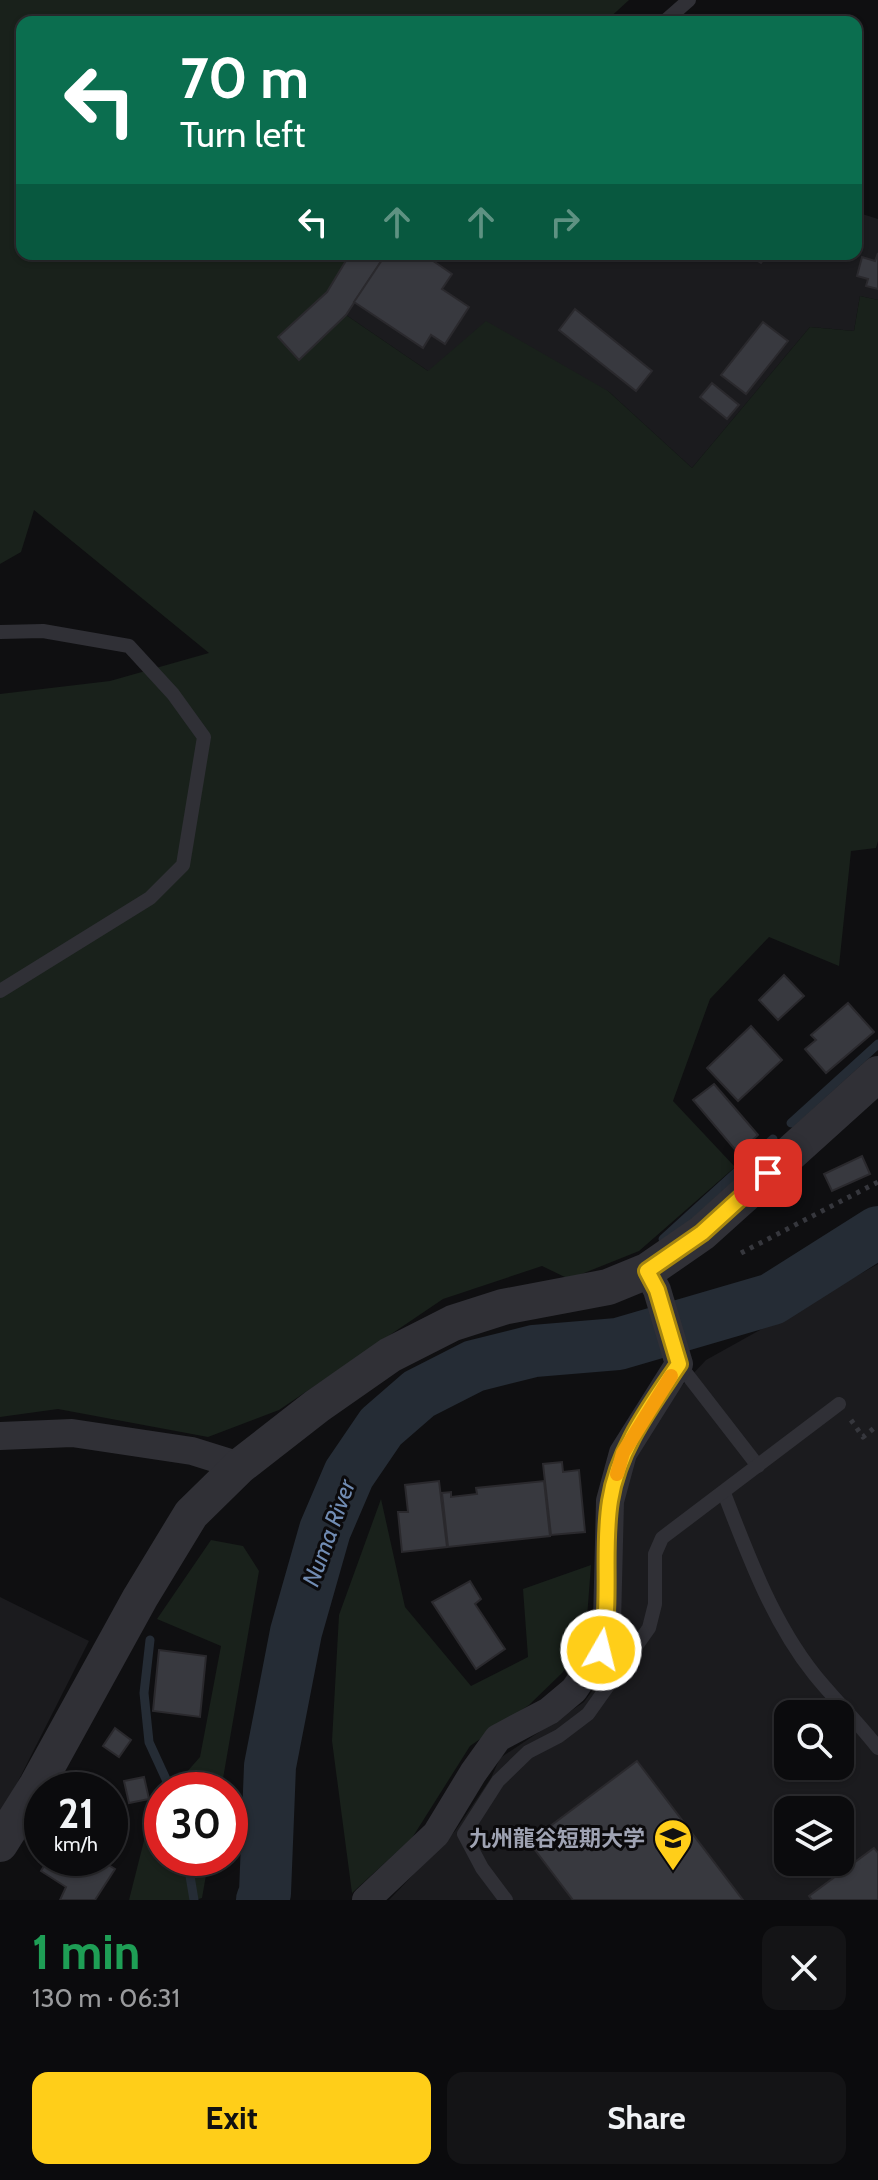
<!DOCTYPE html>
<html lang="en">
<head>
<meta charset="utf-8">
<style>
	body { margin:0; font-family:Cabin,"Noto Sans JP",sans-serif; background:#141416; color:#f1f3f6; height:100vh; display:flex; flex-direction:column; font-size:30px; white-space:nowrap }
	* { box-sizing:border-box; margin:0 }
	p { font-size:26px; color:#9a9b9d }
	.icon { flex:none; width:44px; height:44px; fill:none; stroke:currentColor; stroke-width:2; stroke-linecap:round; stroke-linejoin:round }
	.map { position:relative; height:1900px; overflow:hidden }
	.details { display:flex; flex-direction:column; background:#0b0b0d; flex:1 }
	.details>* { flex:none }
	.hud { position:absolute; left:16px; top:16px; width:846px; height:244px; border-radius:16px; box-shadow:0 2px 6px #0004,0 0 0 2px #2b2b2e; background:#0b6e4f; color:#fff; overflow:hidden }
	.fabs { position:absolute; left:774px; top:1700px; display:grid; gap:16px }
	.fabs a { display:grid; place-items:center; width:80px; height:80px; border-radius:16px; background:#0b0b0d; box-shadow:0 2px 6px #0004,0 0 0 2px #2b2b2e; font-size:40px }
	.speed { position:absolute; left:24px; top:1772px; display:flex; gap:16px; font-size:40px; font-weight:700; text-align:center }
	.speed>* { display:grid; place-content:center; width:104px; height:104px; border-radius:50%; background:#0b0b0d; box-shadow:0 2px 6px #0004,0 0 0 2px #2b2b2e; line-height:1 }
	.speed small { font-size:20px; font-weight:400 }
	.speed .limit { border:12px solid #d22; background:#fff; color:#111 }
	.pin { position:absolute; display:grid; place-items:center; width:68px; height:68px; color:#fff; margin:-34px; border-radius:16px; box-shadow:0 4px 12px #0006 }
	.me { position:absolute; width:88px; margin:-44px; rotate:8deg; stroke-linejoin:round; filter:drop-shadow(0 0 6px #0008) }
	.turn { display:flex; align-items:center; gap:28px; height:168px; padding:0 32px; font-size:36px }
	.turn .icon { width:104px; height:104px; stroke-width:2.5 }
	.turn b { display:block; font-size:56px; line-height:68px }
	.lanes { display:flex; align-items:center; height:76px; padding:0 32px; background:#0003; justify-content:center; gap:40px; direction:ltr }
	.lanes .off { opacity:.35 }
	.round { display:grid; place-items:center; flex:none; width:84px; height:84px; border-radius:16px; background:#141416 }
	.overview { display:flex; align-items:center; justify-content:space-between; height:136px; padding:0 32px }
	h1 { font-size:48px; font-weight:700; line-height:60px; color:#1e9e55 }
	.button { display:flex; gap:16px; margin-top:auto; padding:16px 32px }
	.button a { flex:1; height:92px; border-radius:16px; background:#ffce19; color:#111; font-size:32px; font-weight:700; line-height:92px; text-align:center }
	.button a+a { background:#141416; color:#f1f3f6 }
	.map>svg:first-child { display:block }
</style>
</head>
<body>
<div class="map">
<svg width="878" height="1900" viewBox="0 0 878 1900">
	<rect width="100%" height="100%" fill="#0f0f11"/>
	<g fill="#1b1b1e" fill-rule="evenodd">
		<path d="M856,212L878,219V300L860,296L854,331L810,327L692,468L608,391L428,371L346,315L299,360L278,337L350,254H856Z"/>
		<path d="M878,1264V1900H389L455,1831L491,1778L500,1758L584,1702L603,1676L617,1642L624,1483L657,1412L706,1360ZM788,1714H840V1766H788ZM788,1810H840V1862H788Z"/>
		<path d="M0,1597L89,1641L0,1817Z"/>
	</g>
	<g fill="#19211b">
		<path d="M0,0H629L605,22H22V254H350L346,315L428,371L486,321L608,391L692,468L810,327L854,331L860,296L878,300V841L876,848L851,851L839,966L769,937L710,999L673,1101L735,1167L639,1251L569,1279L542,1266L443,1299L279,1410L208,1437L58,1409L0,1417V694L110,681L209,653L34,510L21,552L0,564Z"/>
		<path d="M381,1499L405,1607L471,1686L528,1657L523,1589L591,1565L585,1644L562,1673L529,1705L470,1746L412,1838L352,1893L332,1741L339,1615Z"/>
		<path d="M211,1540L243,1546L259,1571L221,1790H171L200,1757L221,1646L157,1619Z"/>
		<path d="M162,1800V1858H209L202,1898L195,1900H129L151,1813Z"/>
	</g>
	<g fill="none" stroke-linecap="round" stroke-linejoin="round">
		<g stroke="#252c35" stroke-width="9">
			<path d="M791,1123L878,1044"/>
			<path d="M663,1239L773,1139"/>
			<path d="M150,1640L144,1693L149,1742L171,1790"/>
			<path d="M187,1858L194,1900"/>
		</g>
		<path stroke="#252c35" stroke-width="52" d="M262,1900L265,1893L270,1766L296,1632L325,1530L349,1474L381,1427L419,1394L474,1366L534,1351L618,1344L772,1299L878,1232"/>
	</g>
	<g fill="#38393f" stroke="#2a292d" stroke-width="2">
		<path d="M878,253V289L866,286L868,279L857,276L862,257L875,261Z"/>
		<path d="M350,254H386L346,315L299,360L278,337L327,292Z"/>
		<path d="M386,254H423L452,274L442,289L469,307L445,344L431,335L423,348L354,302Z"/>
		<path d="M746,254H767L761,263Z"/>
		<path d="M575,309L652,371L636,391L559,330Z"/>
		<path d="M763,322L788,341L746,394L721,375Z"/>
		<path d="M712,383L739,405L727,419L700,397Z"/>
		<path d="M784,975L804,996L778,1020L759,1000Z"/>
		<path d="M848,1003L874,1032L826,1073L805,1049L816,1040L811,1035Z"/>
		<path d="M751,1026L782,1060L738,1101L707,1068Z"/>
		<path d="M714,1084L758,1135L738,1153L693,1100Z"/>
		<path d="M862,1156L870,1174L832,1191L824,1174Z"/>
		<path d="M562,1462L563,1472L579,1470L585,1532L551,1535L543,1464Z"/>
		<path d="M439,1481L447,1547L402,1552L398,1512H408L405,1485Z"/>
		<path d="M544,1481L550,1536L448,1547L442,1493L451,1492V1497L477,1494L476,1488Z"/>
		<path d="M470,1581L481,1599L475,1604L505,1649L476,1669L432,1602Z"/>
		<path d="M159,1650L206,1656L200,1717L153,1711Z"/>
		<path d="M115,1728L131,1740L119,1757L103,1746Z"/>
		<path d="M637,1761L743,1900H573L529,1842Z"/>
		<path d="M144,1777L149,1799L129,1803L124,1781Z"/>
		<path d="M874,1848L878,1853V1900H812L809,1896Z"/>
		<path d="M49,1858H97L115,1869L95,1900H60L66,1887L41,1871Z"/>
	</g>
	<g fill="none" stroke-linecap="round" stroke-linejoin="round">
		<g stroke="#36373d" stroke-width="5" stroke-dasharray="4 6" stroke-linecap="butt">
			<path d="M741,1253L878,1182"/>
			<path d="M851,1420L863,1437L878,1425"/>
		</g>
		<g stroke="#303036" stroke-width="14">
			<path d="M664,22L689,0"/>
			<path d="M0,632L43,631L129,646L173,694L204,737L183,865L150,898L0,991"/>
			<path d="M679,1364L758,1466"/>
			<path d="M724,1493C748,1555 772,1621 814,1674C834,1699 858,1722 878,1748"/>
			<path d="M506,1900L482,1868L464,1834L498,1781L528,1752L559,1736L588,1714L649,1628L655,1604V1554L662,1538L839,1404"/>
		</g>
		<g stroke="#303036" stroke-width="28">
			<path d="M0,1436L72,1433L192,1451L240,1466"/>
			<path d="M366,1900L436,1834L473,1773L498,1738L549,1711L574,1690L601,1650L607,1623L610,1501L623,1453L679,1364L657,1290L647,1271"/>
		</g>
		<path stroke="#303036" stroke-width="36" d="M0,1844L37,1785L140,1598L191,1514L240,1466L317,1406L390,1355L453,1323L503,1307L608,1287L647,1271L702,1233L878,1074"/>
	</g>
	<g fill="none" stroke-linecap="round" stroke-linejoin="round">
		<g stroke="#a68610" stroke-width="20">
			<path id="route" d="M601,1650C612,1601 602,1551 610,1501C618,1449 650,1407 679,1364L657,1290L647,1271L702,1233L768,1173"/>
		</g>
		<use href="#route" stroke="#ffce19" stroke-width="14"/>
		<path stroke="#f59e0b" stroke-width="14" d="M617,1474L623,1453L671,1376"/>
	</g>
	<defs>
		<g id="university-pin" transform="scale(2)"><path d="M0 17L-7.5 6A9.5 9.5 0 1 1 7.5 6Z" fill="#ffce19" stroke="#0b0a0c"/><path d="M0-5L7-2L0 1L-7-2ZM-4 1L0 2.5L4 1V4Q0 6-4 4Z" fill="#111"/></g>
	</defs>
	<g fill-rule="evenodd">
		<use href="#university-pin" x="673" y="1838"/>
	</g>
	<g text-anchor="middle" stroke-width="6" stroke-linejoin="round" paint-order="stroke">
		<g font-size="22" font-weight="bold" fill="#9fa3b3" stroke="#0b0a0c" text-anchor="end">
			<text x="645" y="1846">九州龍谷短期大学</text>
		</g>
		<g font-size="24" font-style="italic" fill="#718cb3" stroke="#0b0a0c">
			<text transform="translate(329 1533) rotate(-70)" y="8">Numa River</text>
		</g>
	</g>
</svg>
<div class="fabs">
<a><svg class="icon" aria-label="search" viewBox="0 0 24 24"><circle cx="10" cy="10" r="6"/><path d="M15 15l6 6"/></svg></a>
<a><svg class="icon" aria-label="layers" viewBox="0 0 24 24"><path d="M12 4l9 5-9 5-9-5zM3 14l9 5 9-5"/></svg></a>
</div>
<div class="speed"><div>21<small>km/h</small></div><div class="limit">30</div></div>
<div class="pin" style="left:768px;top:1173px;background:#d93025"><svg class="icon" aria-label="arrive" viewBox="0 0 24 24"><path d="M6 21V4h12l-3 4 3 4H6"/></svg></div>
<svg class="me" style="left:601px;top:1650px" viewBox="-20 -20 40 40"><circle r="17" fill="#ffce19" stroke="#fff" stroke-width="3"/><path d="M0-11L8 9 0 5-8 9z" fill="#fff"/></svg>
<div class="hud">
<div class="turn"><svg class="icon" aria-label="left" viewBox="0 0 24 24"><path d="M17 20v-9H6M10 6l-5 5 5 5"/></svg><div><b>70 m</b>Turn left</div></div>
<div class="lanes"><svg class="icon" aria-label="left" viewBox="0 0 24 24"><path d="M17 20v-9H6M10 6l-5 5 5 5"/></svg><svg class="icon off" aria-label="ahead" viewBox="0 0 24 24"><path d="M12 20V5M6 11l6-6 6 6"/></svg><svg class="icon off" aria-label="ahead" viewBox="0 0 24 24"><path d="M12 20V5M6 11l6-6 6 6"/></svg><svg class="icon off" aria-label="right" viewBox="0 0 24 24"><path d="M7 20v-9h11M14 6l5 5-5 5"/></svg></div>
</div>
</div>
<section class="details">
<div class="overview"><div><h1>1 min</h1><p>130 m · 06:31</p></div><a class="round"><svg class="icon" aria-label="close" viewBox="0 0 24 24"><path d="M6 6l12 12M18 6L6 18"/></svg></a></div>
<div class="button"><a>Exit</a><a>Share</a></div>
</section>
</body>
</html>
